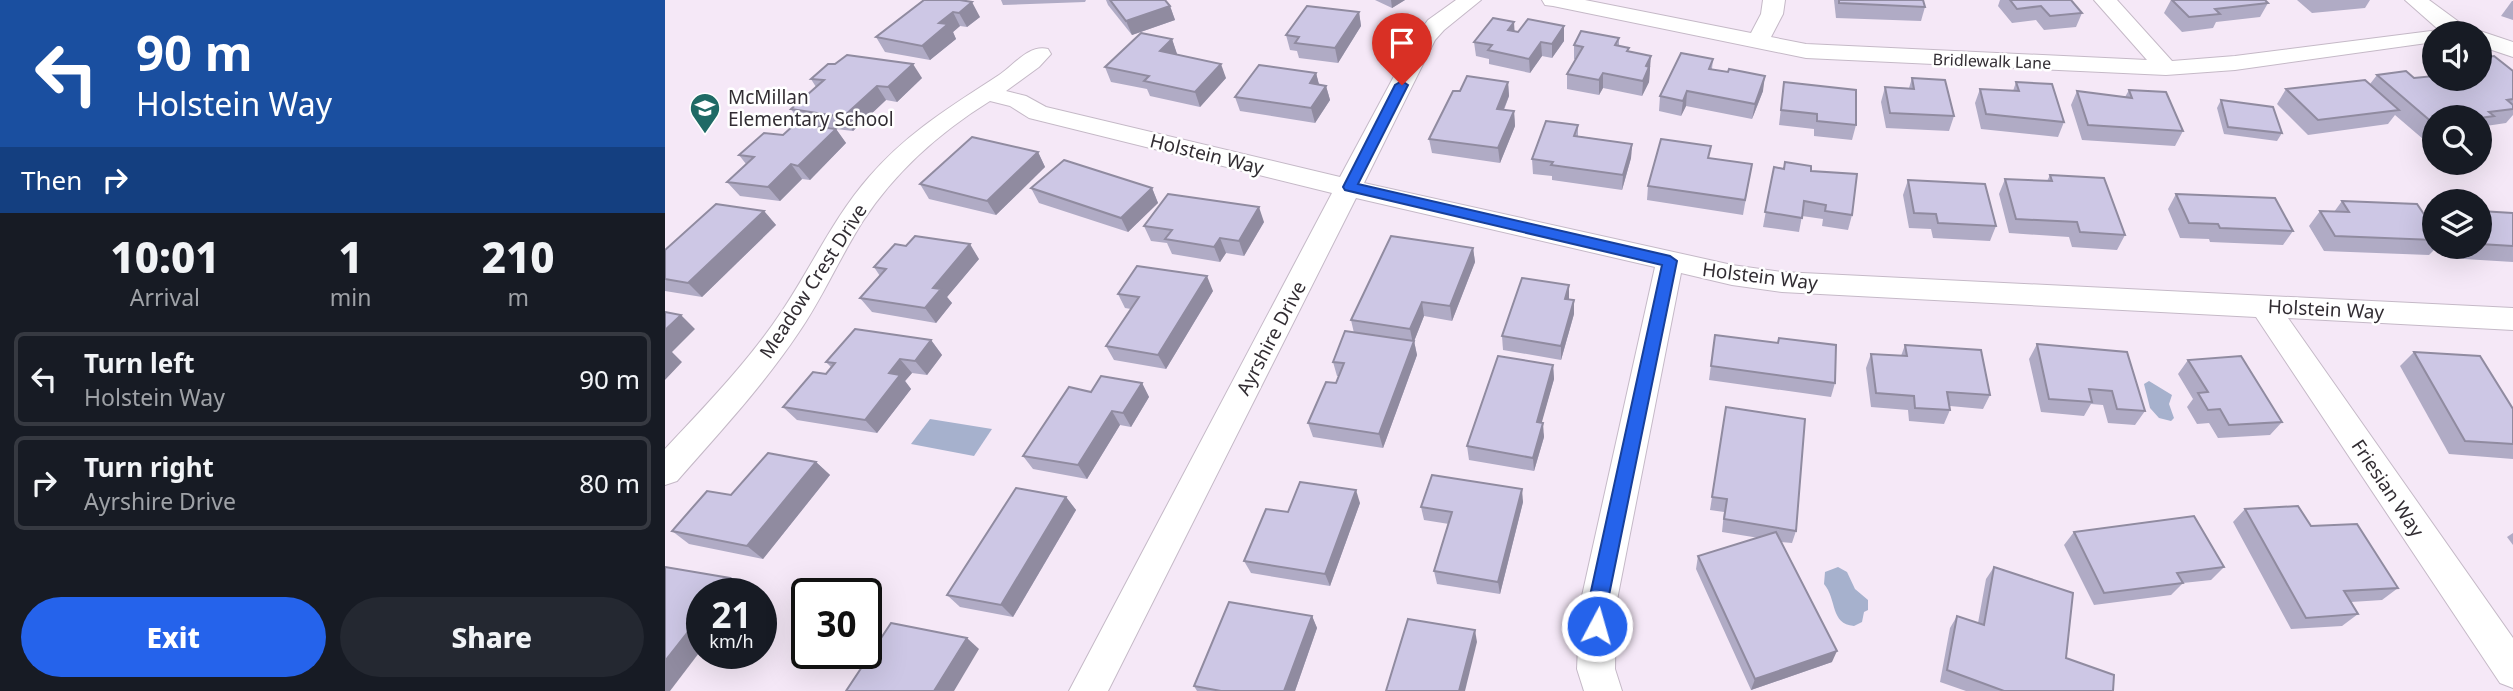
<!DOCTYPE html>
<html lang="en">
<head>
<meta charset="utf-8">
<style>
	body { margin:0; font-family:"Noto Sans",sans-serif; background:#242831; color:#f1f3f6; height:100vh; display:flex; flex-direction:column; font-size:26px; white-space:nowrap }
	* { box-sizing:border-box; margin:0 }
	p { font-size:23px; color:#9ea1a6 }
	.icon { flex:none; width:38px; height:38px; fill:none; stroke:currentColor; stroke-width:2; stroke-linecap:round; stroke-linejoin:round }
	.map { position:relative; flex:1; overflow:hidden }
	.side { display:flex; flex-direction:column; background:#171b24; width:665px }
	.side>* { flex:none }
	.hud { background:#1a4fa0; color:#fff; overflow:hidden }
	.tools { position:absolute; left:1757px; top:21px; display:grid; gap:14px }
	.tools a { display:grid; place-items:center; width:70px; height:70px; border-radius:50%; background:#171b24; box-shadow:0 7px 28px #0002; font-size:35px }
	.speed { position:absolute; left:21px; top:578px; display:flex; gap:14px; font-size:35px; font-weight:700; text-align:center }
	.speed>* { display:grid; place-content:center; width:91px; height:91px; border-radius:50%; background:#171b24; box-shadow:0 7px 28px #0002; line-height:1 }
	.speed small { font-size:18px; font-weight:400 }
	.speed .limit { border:4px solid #111; border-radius:10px; background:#fff; color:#111 }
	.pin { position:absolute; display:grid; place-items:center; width:60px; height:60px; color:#fff; margin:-72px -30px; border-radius:50% 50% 50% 0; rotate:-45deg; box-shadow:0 0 7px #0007 }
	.pin .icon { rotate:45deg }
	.me { position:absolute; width:77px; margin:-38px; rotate:6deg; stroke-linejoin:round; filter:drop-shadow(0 0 5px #0008) }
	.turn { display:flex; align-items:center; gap:24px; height:147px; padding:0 21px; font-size:32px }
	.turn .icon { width:91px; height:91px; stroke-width:2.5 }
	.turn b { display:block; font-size:49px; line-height:60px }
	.then { display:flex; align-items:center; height:66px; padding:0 21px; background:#0003; gap:14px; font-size:26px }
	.eta { display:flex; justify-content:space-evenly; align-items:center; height:119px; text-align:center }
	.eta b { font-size:42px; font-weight:800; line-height:49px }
	.button { display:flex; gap:14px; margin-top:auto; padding:14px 21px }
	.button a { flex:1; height:80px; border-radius:42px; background:#2563eb; color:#fff; font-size:28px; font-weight:800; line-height:80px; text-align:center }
	.button a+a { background:#242831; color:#f1f3f6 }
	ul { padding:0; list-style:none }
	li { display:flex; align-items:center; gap:21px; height:94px; margin:0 14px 10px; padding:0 7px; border:4px solid #363941; border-radius:10px }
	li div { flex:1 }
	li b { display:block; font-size:26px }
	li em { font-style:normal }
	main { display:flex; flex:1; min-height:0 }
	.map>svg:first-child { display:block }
</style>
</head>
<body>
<main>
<section class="side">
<div class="hud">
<div class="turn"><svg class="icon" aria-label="left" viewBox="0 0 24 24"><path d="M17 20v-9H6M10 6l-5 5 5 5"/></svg><div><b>90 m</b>Holstein Way</div></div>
<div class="then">Then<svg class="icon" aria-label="right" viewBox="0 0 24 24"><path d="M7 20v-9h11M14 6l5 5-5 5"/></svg></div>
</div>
<div class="eta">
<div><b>10:01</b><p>Arrival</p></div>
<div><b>1</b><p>min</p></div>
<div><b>210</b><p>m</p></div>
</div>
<ul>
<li><svg class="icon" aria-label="left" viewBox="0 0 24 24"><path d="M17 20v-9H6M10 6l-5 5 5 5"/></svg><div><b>Turn left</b><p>Holstein Way</p></div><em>90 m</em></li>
<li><svg class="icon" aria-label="right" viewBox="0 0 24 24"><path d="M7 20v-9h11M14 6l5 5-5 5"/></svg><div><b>Turn right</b><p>Ayrshire Drive</p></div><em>80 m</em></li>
</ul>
<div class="button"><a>Exit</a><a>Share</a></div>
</section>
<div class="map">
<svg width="1848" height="691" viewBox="0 0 1848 691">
	<rect width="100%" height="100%" fill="#f5e8f7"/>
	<g fill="#a6b1cd">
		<path d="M1484,381L1507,395L1504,404L1509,418L1506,421L1494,418L1485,408L1479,384Z"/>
		<path d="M265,419L327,429L309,456L246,444Z"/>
		<path d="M1173,567L1182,572L1190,589L1203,600V610L1199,612L1197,622L1189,626C1165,624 1172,599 1159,584L1160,572Z"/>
	</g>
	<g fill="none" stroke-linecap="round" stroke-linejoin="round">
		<g stroke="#c5b9c7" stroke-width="2">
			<g id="minor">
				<path d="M791,0H816L779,30L770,40L699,183L1067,265L1117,272L1848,308V330L1623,318L1848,638V688L1835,683L1591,317L1117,292L1067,285L1016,273L951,605L950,669L957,691H919L912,669L915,605L990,267L691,198L443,691H404L667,193L364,118L345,106L325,101C275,132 230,172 198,221C175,257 158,297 134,332C98,386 54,433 12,481L0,485V449C41,405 84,361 117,311C147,266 169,217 204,177C243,132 285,107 334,75C349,65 364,44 383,49L386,54L374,67L341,91L361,96L381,107L675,177L749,39L763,20Z"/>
				<path d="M877,0H920L1086,33L1096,14L1098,0H1120L1118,14L1106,37L1141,44L1482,60L1429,0H1452L1507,61L1570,56L1774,30L1740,0H1764L1809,33L1815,31L1848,42V57L1815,46V33H1769V42L1570,70L1501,75L1141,58L888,6L880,5Z"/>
			</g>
		</g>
		<use href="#minor" fill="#fff" fill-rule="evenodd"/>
	</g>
	<g fill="#b0abc5">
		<path d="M259,0L315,17L302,27L295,26L288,32L291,39L265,60L220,52L211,37Z"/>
		<path d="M336,0H421L420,2L338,5Z"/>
		<path d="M441,0H500L505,6L510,20L467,35L443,5Z"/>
		<path d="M710,0H740L727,8Z"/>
		<path d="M1169,0H1258L1260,7L1256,21L1171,18Z"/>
		<path d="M1335,0H1406L1417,13L1411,27L1379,30L1371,20L1347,23L1333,6Z"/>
		<path d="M1506,0H1600L1603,3L1595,17L1551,22L1548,28L1517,32L1499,13Z"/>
		<path d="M1632,0H1705L1700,8L1647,13Z"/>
		<path d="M1847,1H1848V20L1836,16Z"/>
		<path d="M694,12L696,26L673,63L634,58L632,51L625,50L621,35Z"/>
		<path d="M849,31L899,41L887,58L877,56L865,73L824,64V59L811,56L809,42Z"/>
		<path d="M954,38V46L964,52L985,70L984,82L977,96L938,88L934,95L902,89V74L911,60L909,59V45Z"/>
		<path d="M507,39L512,54L511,55L561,78L535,107L485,96L482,89L446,82L440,67Z"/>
		<path d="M1048,59L1047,69L1098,91L1087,119L1021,106L1016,116L994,111L995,96Z"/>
		<path d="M1848,71V115L1841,123L1821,126L1817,131H1815V117H1769V137L1758,139L1730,115L1723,124L1643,135L1612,104L1621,89L1705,84L1712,75L1749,78L1766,76L1769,72V79Z"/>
		<path d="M651,73L654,85L661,86L665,100L650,123L575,111L570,97Z"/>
		<path d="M257,78L232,102L221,100L188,131L171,129L181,143L145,180L137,179L115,201L75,196L62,182L81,164L74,155L118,135L169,128L136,124L126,109L151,87L146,79Z"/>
		<path d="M1247,78L1289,116L1284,131L1221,128L1216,102L1220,87L1244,88Z"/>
		<path d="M843,82L844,96L839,110L849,111L850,126L835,163L767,153L764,139L795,91Z"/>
		<path d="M1119,82L1191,125L1187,140L1149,136V129L1114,125Z"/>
		<path d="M1351,82L1399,122L1393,137L1316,129L1310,103L1315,89L1348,91Z"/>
		<path d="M1464,90L1518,131L1510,146L1417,140L1406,105L1412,91L1460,97Z"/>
		<path d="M1556,100L1617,133L1612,141L1559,134L1552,108Z"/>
		<path d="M913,125V136L967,144L966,158L957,190L887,180V176L868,174L867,159Z"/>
		<path d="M373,152L380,167L331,215L264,199L255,184Z"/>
		<path d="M1045,158L1087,164L1078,215L982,200L983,186Z"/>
		<path d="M1109,167L1146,171L1187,215L1183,230L1157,226L1158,219L1137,216L1134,232L1098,227Z"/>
		<path d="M1385,175L1460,235L1452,250L1407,247L1404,237L1344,233L1334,194L1340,179L1382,181Z"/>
		<path d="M1243,180L1331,226L1325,241L1268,238L1266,229L1244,228L1238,195Z"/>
		<path d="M366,188H487L493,203L463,232L374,203Z"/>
		<path d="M1511,194L1628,231L1618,245L1545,242L1544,239L1515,238L1503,209Z"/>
		<path d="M1677,201L1763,221L1769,214V247H1772L1764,255L1659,251L1644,226L1655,211L1669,212Z"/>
		<path d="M99,211L111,225L37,297L0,291V250Z"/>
		<path d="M1815,211L1848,213V262L1783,258L1776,247H1815Z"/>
		<path d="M599,222L579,256L561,253L555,262L507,254L502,243L486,241L479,226Z"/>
		<path d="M808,248L810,262L787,321L759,316L749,341L752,355L718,448L648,437L643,423L671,383L674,376H672L668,362L689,333L686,320Z"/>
		<path d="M314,259L282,297L287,303L271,323L207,312L195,298L215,276L209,267Z"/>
		<path d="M548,291L501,369L449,360L441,346L466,309L460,308L453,294Z"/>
		<path d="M904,299L909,300V314L896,360L838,350L837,336Z"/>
		<path d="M1050,335L1113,343L1114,338L1170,383L1166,397L1044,380Z"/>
		<path d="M266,340L277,355L262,375L247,373L240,381L246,389L212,433L132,420L118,407L161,374L166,367L161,362Z"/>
		<path d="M1372,344L1480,411L1470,425L1443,423L1438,405L1426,404L1419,416L1376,412L1364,359Z"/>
		<path d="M1240,345L1325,395L1318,409L1285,406V410L1279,424L1244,421L1243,410L1206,407L1201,368L1206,354L1236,356Z"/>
		<path d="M1749,352L1848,409V459L1784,454L1735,366Z"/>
		<path d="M1523,360L1617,422L1605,435L1553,438L1544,423L1532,424L1522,407L1528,399L1513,374Z"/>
		<path d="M888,365L889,379L876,423L879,437L869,471L804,460L802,446Z"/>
		<path d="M477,383L484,397L466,427L455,425L422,479L368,469L358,456L426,392Z"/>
		<path d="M1061,407L1131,531L1127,543L1116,542L1167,662L1086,690L1031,569L1033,556L1094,538L1057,532L1059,512L1045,510Z"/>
		<path d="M151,462L165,475L98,559L24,544L7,531L66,495Z"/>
		<path d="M401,497L411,510L348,617L295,607L282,595Z"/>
		<path d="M858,502L835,594L772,584L769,571L784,524L759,520L756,507Z"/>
		<path d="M695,503L665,586L586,573L579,561L623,512Z"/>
		<path d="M1580,509L1646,526L1733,588L1717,600L1686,602L1693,614L1677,626L1626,629L1568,522Z"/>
		<path d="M1409,532L1559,567L1546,580L1518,583L1506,595L1429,605L1399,545Z"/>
		<path d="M1848,533V545L1842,537Z"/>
		<path d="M1329,567L1401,658L1448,691H1301L1275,682L1285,628L1292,616L1313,623L1321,579Z"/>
		<path d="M647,616L652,628L630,691H532L529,686Z"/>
	</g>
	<g fill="#908ba0">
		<path d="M726,0H740L727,8Z"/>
		<path d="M307,2L315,17L302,27L294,13Z"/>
		<path d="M505,6L510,20L467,35L461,21Z"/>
		<path d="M288,12L295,26L288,32L291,39L265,60L257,46L274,23Z"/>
		<path d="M694,12L696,26L673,63L670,48Z"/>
		<path d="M849,22L850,37L843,30Z"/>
		<path d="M899,26V41L887,58V44Z"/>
		<path d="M507,39L512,54L500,66L495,51Z"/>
		<path d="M876,42L877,56L865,73L864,59Z"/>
		<path d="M986,56L984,82L977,96L978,81L981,66Z"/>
		<path d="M248,64L257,78L232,102L223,87Z"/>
		<path d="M556,64L561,78L535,107L530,92Z"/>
		<path d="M651,73L655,88L645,83Z"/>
		<path d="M938,73V88L934,95V80Z"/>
		<path d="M1100,76L1098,91L1087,119L1090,104Z"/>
		<path d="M843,82L844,96L833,123L832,109Z"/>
		<path d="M212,86L221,100L188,131L178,117Z"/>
		<path d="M661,86L665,100L650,123L646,108Z"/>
		<path d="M1022,91L1021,106L1016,116L1018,101Z"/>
		<path d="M849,111L850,126L835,163L833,148Z"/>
		<path d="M171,129L181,143L145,180L133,166Z"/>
		<path d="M967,144L966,158L957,190L958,175Z"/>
		<path d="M373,152L380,167L331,215L322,201Z"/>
		<path d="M126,164L137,179L115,201L103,187Z"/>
		<path d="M487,188L493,203L463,232L456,218Z"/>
		<path d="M594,207L599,222L579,256L574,241Z"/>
		<path d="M99,211L111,225L37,297L23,283Z"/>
		<path d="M555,238L561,253L555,262L549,247Z"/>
		<path d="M305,244L314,259L282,297L287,303L271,323L260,308L268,288Z"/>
		<path d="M808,248L810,262L787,321L785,306Z"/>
		<path d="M542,276L548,291L501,369L493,355Z"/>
		<path d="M904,285V300L900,299Z"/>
		<path d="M909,300V314L896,360V346Z"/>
		<path d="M757,302L759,316L748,344L745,329Z"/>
		<path d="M16,315L30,329L7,352L17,362L0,380V330Z"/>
		<path d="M266,340L277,355L262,375L250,361Z"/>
		<path d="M749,341L752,355L718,448L714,434Z"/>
		<path d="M235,359L247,373L240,381L246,389L212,433L200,420L224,373Z"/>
		<path d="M888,365L889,379L873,436L872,422Z"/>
		<path d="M477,383L484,397L466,427L458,413Z"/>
		<path d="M447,411L455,425L422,479L413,465Z"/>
		<path d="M878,423L879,437L869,471L868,458Z"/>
		<path d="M151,462L165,475L98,559L82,546Z"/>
		<path d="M857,489L858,502L835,594L833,582Z"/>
		<path d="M691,490L695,503L665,586L660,574Z"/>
		<path d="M401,497L411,510L348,617L336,605Z"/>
		<path d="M65,578L82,591L80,593H53Z"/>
		<path d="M37,614V649L5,691H0V661Z"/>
		<path d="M647,616L652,628L630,691H619Z"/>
		<path d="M810,630L812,642L800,691H794Z"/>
		<path d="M302,638L314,649L289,691H269Z"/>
		<path d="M1172,651L1167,662L1086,690L1090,679Z"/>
	</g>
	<g fill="#cdc7e5" stroke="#908ba0" stroke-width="2">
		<path d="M259,0H295L307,2L294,13L288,12L274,23L283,24L257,46L211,37Z"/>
		<path d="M445,0H500L505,6L461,21Z"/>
		<path d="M1174,0H1258L1260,7L1174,3Z"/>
		<path d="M1345,0H1406L1417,13L1385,16L1376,6L1352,9Z"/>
		<path d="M1507,0H1600L1603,3L1550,9L1555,14L1524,17Z"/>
		<path d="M642,6L694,12L670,48L630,43L634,37L621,35Z"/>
		<path d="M828,18L849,22L843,30L853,32L863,19L899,26L887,44L876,42L864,59L823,50L827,45L809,42Z"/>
		<path d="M916,31L954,38L950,45L964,48L962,51L986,56L981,66L984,67L978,81L938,73L934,80L902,74L918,47L909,45Z"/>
		<path d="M476,33L507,39L495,51L556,64L530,92L479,81L484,76L440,67Z"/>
		<path d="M1016,53L1048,59L1044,69L1063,72L1064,69L1100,76L1090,104L1022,91L1018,101L995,96Z"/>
		<path d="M182,55L248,64L223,87L212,86L178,117L126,109L159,80L146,79L163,64H170Z"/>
		<path d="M1829,56L1848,71V99L1842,100L1848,105V109L1824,112L1829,116L1815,118V117H1769V124L1712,75L1741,71L1749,78L1769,76V79H1815V58Z"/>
		<path d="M594,65L651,73L645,83L661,86L646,108L570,97Z"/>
		<path d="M802,76L843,82L832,109L849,111L833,148L764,139L788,91H795Z"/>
		<path d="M1247,78L1280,80L1289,116L1225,113L1220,87L1249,89Z"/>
		<path d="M1700,80L1734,110L1653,120L1621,89Z"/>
		<path d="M1119,82L1191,90V125L1152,121V114L1116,110Z"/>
		<path d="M1351,82L1387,84L1399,122L1321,114L1315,89L1354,91Z"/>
		<path d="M1464,90L1501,92L1518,131L1423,125L1412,91L1467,98Z"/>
		<path d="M1556,100L1608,107L1617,133L1563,127Z"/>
		<path d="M881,121L913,125L909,136L967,144L958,175L886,165L888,162L867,159Z"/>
		<path d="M130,124L171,129L133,166L126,164L103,187L62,182L89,157L74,155L99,133L118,135Z"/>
		<path d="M307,137L373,152L322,201L255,184Z"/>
		<path d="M996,139L1046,146L1043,158L1087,164L1080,200L983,186Z"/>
		<path d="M399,160L487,188L456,218L366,188Z"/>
		<path d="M1120,162L1146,166V171L1192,174L1187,215L1160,211L1161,205L1139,201L1137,218L1100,212L1109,167L1119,169Z"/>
		<path d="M1385,175L1439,178L1460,235L1415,232L1412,222L1351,219L1340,179L1387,181Z"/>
		<path d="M1243,180L1320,184L1331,226L1273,223L1271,214L1249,213Z"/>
		<path d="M503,194L594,207L574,241L555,238L549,247L500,239L507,230L479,226Z"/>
		<path d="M1511,194L1610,198L1628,231L1555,228L1553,224L1524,223Z"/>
		<path d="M1677,201L1752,204L1769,229V240L1670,236L1655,211L1684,212Z"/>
		<path d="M51,204L99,211L23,283L0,279V250Z"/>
		<path d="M1815,211L1848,213V246L1815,244Z"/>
		<path d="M250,236L305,244L268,288L276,289L260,308L195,298L221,269L209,267L230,244L241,246Z"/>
		<path d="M726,236L808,248L785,306L757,302L745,329L686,320Z"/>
		<path d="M472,266L542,276L493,355L441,346L474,297L453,294Z"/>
		<path d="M857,278L904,285L900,299L909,300L896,346L837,336Z"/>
		<path d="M0,312L16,315L0,330Z"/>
		<path d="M190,329L266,340L250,361L235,359L224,373L235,375L200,420L118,407L148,372L161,374L170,363L161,362Z"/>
		<path d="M680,331L749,341L714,434L643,423L661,382L671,383L679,363L668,362Z"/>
		<path d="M1050,335L1113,343L1114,338L1171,345L1170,383L1046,366Z"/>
		<path d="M1372,344L1462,352L1480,411L1452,409L1447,391L1424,389L1427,402L1384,399Z"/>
		<path d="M1240,345L1316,350L1325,395L1282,392L1285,410L1250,408L1249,396L1211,393L1206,354L1242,356Z"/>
		<path d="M1749,352L1815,356L1848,409V444L1800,441Z"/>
		<path d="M833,356L888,365L872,422L878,423L868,458L802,446Z"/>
		<path d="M1576,356L1617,422L1564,425L1555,409L1543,410L1533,393L1543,392L1523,360Z"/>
		<path d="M436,376L477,383L458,413L447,411L413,465L358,456L404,387L426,392Z"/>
		<path d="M1061,407L1140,419L1131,531L1059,519L1062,499L1047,497Z"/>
		<path d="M103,453L151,462L82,546L7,531L42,491L66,495Z"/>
		<path d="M767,475L857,489L833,582L769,571L787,512L756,507Z"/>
		<path d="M635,482L691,490L660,574L579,561L601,509L623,512Z"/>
		<path d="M351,488L401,497L336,605L282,595Z"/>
		<path d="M1633,506L1646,526L1692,524L1733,588L1679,591L1693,614L1641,618L1580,509Z"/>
		<path d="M1529,516L1559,567L1512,573L1518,583L1439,593L1409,532Z"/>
		<path d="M1111,532L1172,651L1090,679L1033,556Z"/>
		<path d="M0,567L65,578L53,593H37V614L0,661Z"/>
		<path d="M1329,567L1408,593L1401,658L1449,675L1448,691H1339L1282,670L1292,616L1319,625Z"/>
		<path d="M564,602L647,616L619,691H556L529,686Z"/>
		<path d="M743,619L810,630L794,691H721Z"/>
		<path d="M226,623L302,638L269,691H181Z"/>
	</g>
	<path fill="#2563eb" stroke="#184099" stroke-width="2" d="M737,81L743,85L693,184L1005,256L1012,261L942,605L939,633L932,635L925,633L922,626L923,605L997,265L680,190L678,187L730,85Z"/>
	<defs>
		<g id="school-pin" transform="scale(1.575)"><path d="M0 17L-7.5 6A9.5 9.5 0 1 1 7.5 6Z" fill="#1f6a65" stroke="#fff"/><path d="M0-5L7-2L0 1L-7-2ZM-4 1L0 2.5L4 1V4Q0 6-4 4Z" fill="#fff"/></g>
	</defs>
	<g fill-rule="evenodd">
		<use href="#school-pin" x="40" y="108"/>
	</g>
	<g text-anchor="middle" stroke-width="5" stroke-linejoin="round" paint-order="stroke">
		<g font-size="16" fill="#322d33" stroke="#fff">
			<text transform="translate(1327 61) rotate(2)" y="6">Bridlewalk Lane</text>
		</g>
		<g font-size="19" fill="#322d33" stroke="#fff" text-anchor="start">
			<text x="63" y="104">McMillan<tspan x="63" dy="22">Elementary School</tspan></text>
		</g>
		<g font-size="19" fill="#322d33" stroke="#fff">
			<text transform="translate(542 154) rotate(14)" y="7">Holstein Way</text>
			<text transform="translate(1095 276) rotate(7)" y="7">Holstein Way</text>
			<text transform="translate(148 281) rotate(-57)" y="7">Meadow Crest Drive</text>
			<text transform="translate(1661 309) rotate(3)" y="7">Holstein Way</text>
			<text transform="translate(606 338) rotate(-62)" y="7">Ayrshire Drive</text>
			<text transform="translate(1723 488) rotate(56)" y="7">Friesian Way</text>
		</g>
	</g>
</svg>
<div class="tools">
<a><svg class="icon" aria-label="sound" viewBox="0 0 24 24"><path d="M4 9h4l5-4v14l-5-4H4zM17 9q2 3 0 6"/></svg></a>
<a><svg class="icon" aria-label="search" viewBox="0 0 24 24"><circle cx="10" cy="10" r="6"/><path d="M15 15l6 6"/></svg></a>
<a><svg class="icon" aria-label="layers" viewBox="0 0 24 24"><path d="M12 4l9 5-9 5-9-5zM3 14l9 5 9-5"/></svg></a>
</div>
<div class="speed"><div>21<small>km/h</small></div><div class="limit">30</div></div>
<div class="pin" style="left:737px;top:85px;background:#d93025"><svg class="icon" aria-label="arrive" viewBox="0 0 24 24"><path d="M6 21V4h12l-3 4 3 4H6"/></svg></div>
<svg class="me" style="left:932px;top:626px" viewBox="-20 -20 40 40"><circle r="17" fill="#2563eb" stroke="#fff" stroke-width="3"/><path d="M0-11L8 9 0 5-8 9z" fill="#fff"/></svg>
</div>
</main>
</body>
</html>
